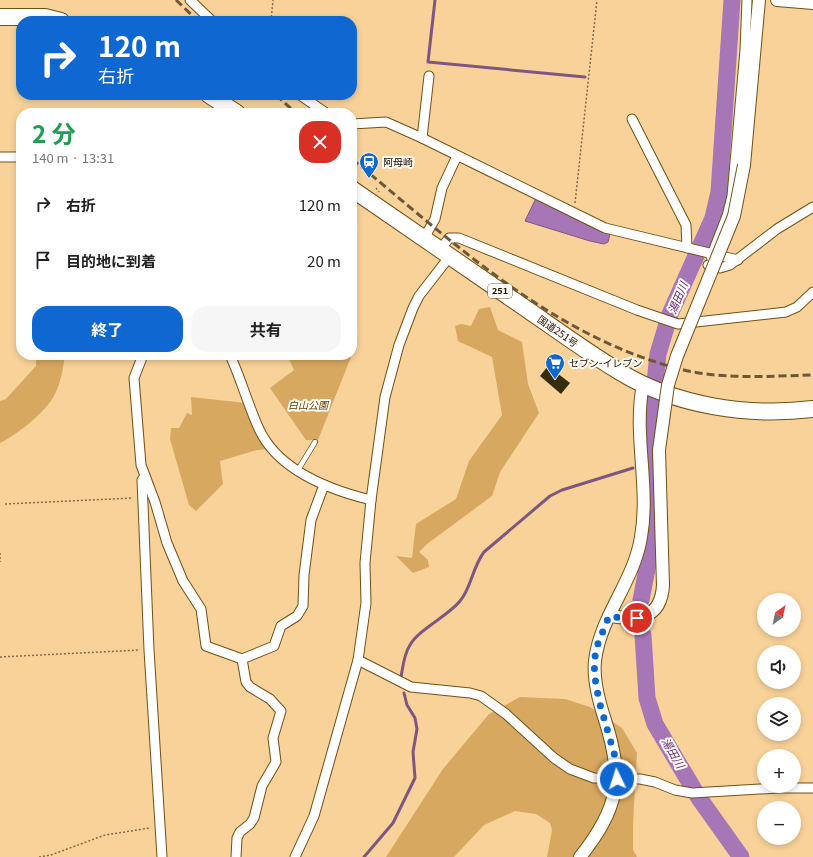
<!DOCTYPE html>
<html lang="ja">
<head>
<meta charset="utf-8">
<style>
	body { margin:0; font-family:Georgia,"Noto Sans JP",serif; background:#f6f6f6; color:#222; height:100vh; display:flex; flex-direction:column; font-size:15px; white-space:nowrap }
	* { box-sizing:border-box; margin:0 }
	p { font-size:13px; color:#767676 }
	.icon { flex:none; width:22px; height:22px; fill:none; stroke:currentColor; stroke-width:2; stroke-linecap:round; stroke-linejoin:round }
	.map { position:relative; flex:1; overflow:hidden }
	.sheet { position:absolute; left:16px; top:108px; width:341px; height:252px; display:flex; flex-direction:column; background:#fff; border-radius:16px; box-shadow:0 2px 6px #0003 }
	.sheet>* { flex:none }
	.top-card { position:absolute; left:16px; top:16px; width:341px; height:84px; border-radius:16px; box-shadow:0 2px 6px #0003; background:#0f68d1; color:#fff; overflow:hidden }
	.needle { width:26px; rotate:33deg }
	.tools { position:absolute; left:757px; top:593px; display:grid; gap:8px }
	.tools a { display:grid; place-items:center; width:44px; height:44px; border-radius:50%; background:#fff; box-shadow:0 2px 6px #0003; font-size:20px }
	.pin { position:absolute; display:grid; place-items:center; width:34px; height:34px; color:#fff; margin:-17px; border:2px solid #fff; border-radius:50%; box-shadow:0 1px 4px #0007 }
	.me { position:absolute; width:44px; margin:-22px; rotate:356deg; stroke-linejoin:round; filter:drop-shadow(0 0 3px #0008) }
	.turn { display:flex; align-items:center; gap:14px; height:84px; padding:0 16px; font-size:18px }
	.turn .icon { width:52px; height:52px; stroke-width:2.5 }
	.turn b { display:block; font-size:28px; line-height:34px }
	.round { display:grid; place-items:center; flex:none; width:42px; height:42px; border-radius:16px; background:#f6f6f6 }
	.summary { display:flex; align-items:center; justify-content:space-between; height:68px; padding:0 16px }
	h1 { font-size:24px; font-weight:700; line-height:30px; color:#1e9e55 }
	.cta { display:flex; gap:8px; margin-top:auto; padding:8px 16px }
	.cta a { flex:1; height:46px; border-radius:16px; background:#0f68d1; color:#fff; font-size:16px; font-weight:700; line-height:46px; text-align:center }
	.cta a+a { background:#f6f6f6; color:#222 }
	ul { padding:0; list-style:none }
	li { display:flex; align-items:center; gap:12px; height:56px; padding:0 16px }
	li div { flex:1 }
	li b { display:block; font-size:15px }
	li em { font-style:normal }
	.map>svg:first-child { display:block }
</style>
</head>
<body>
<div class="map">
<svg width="813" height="857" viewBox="0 0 813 857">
	<rect width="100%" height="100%" fill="#f9d299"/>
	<g fill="#d7a860">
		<path d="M490,307L498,330L522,342L528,384L539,413L500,472L492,496L427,544L419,552L428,560L429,567L413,573L396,556L412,558L416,524L456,499L469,461L502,415L492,357L458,341L455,326L461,324L471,326L479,309Z"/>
		<path d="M36,355H65C63,369 61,382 55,394C46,412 18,434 0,443V401L6,399L36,366Z"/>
		<path d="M287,355H348L351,357L318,440H306L270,388L294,370Z"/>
		<path d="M191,397L246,403L269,449L257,450L220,461L223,484L196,511L189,505L170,439L171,428H179L187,413L192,415Z"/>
		<path d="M520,697L565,699L590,707L622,728L637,753L633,824V850L637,857H547L552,830L550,823L536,814L515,811L484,825L454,857H386L443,769L489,714Z"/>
	</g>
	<path fill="#a676b7" stroke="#7d5780" d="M536,198L594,228L610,234L608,242L604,244L590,241L525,221Z"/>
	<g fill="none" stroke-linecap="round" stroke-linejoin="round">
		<g stroke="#7d5780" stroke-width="3">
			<path d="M435,0L428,62L585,77"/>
			<path d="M401,677C403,666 404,654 410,645C418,630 448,616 460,601C471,589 472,568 484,552L550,496L562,490L633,468"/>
			<path d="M364,857L393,823L415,778L413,752L417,729L415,718L407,705L404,693"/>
		</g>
		<g stroke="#a676b7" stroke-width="17">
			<path d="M641,600L650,553V430L658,354L670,314L713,218L719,192L732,0"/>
			<path d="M643,635L647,698L655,724L699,798L741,857"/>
		</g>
	</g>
	<path fill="#352d0b" d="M548,366L570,383L561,394L540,376Z"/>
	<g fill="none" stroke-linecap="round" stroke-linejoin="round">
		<g stroke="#715015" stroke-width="6">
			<path id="lane" d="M298,470L315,442"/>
		</g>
		<g stroke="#715015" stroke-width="11">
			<g id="street">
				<path d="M190,0L212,21"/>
				<path d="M300,95L326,113"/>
				<path d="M632,119L686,225L687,248"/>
				<path d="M352,124L386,122L422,138L605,228L738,260"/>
				<path d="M422,138L429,76"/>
				<path d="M0,157H21"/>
				<path d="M424,238L435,219L442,188L457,156"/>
				<path d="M441,249L449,238H459L637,310L678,324L786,312L797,307L813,292"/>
				<path d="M711,257L727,216L732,196L745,50L747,0"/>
				<path d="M708,265L720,268L730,265L777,229L813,207"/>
				<path d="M143,355L134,378L141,465L155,502L167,543L183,581L201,609L206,646L242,659L274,646L281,626L297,616L303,606L304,575L311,520L324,485"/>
				<path d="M230,355C241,379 248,405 259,429C278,470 330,490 371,500"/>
				<path d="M145,476L142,480L149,650L162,857"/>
				<path d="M358,660L411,687L470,693L481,696L506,714L554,758L570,769L594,778L640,779L655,782L675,790L692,793L779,788H813"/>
				<path d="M236,857L237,838L240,832L250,824L254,818L262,786L276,762L273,738L281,711L270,699L250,687L246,682L242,659"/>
				<path d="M295,857L314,816L358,660L366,603L365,563L371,500L385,397L399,345L413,308L419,296L450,256"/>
			</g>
		</g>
		<g stroke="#715015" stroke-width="14">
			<g id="secondary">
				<path d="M777,0L813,3"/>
				<path d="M744,165L759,0"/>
				<path d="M609,616C638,620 661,620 663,585"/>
				<path d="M580,857C619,808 624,779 605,720C599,702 593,680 595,661C600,616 634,582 641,537C650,486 633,435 643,384"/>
			</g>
		</g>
		<g stroke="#715015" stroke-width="18">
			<g id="highway">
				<path d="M0,17H45L61,21"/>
				<path d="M209,95L237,113"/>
				<path d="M352,189C405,225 457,261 509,297C546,322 582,349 620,372C676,406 748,417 813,409"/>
			</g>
		</g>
		<g stroke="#846b48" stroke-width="1.5" stroke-dasharray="2 2" stroke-linecap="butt">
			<path d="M271,21L273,0"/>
			<path d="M376,188L379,192"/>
			<path d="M575,203L597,0"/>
			<path d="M5,504L133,498"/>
			<path d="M0,553V562"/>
			<path d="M0,657L140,650"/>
			<path d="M39,857L51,855L105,835L150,828"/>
		</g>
		<use href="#lane" stroke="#fff" stroke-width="4.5"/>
		<use href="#street" stroke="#fff" stroke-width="9"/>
		<use href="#secondary" stroke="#fff" stroke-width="12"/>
		<use href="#highway" stroke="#fff" stroke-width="16"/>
		<g stroke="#6f5839" stroke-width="3" stroke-dasharray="8 4" stroke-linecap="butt">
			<path d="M176,0L198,21"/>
			<path d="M276,95L296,113"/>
			<path d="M352,159C452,241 551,336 680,369C723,380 770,376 813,375"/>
		</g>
		<g stroke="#715015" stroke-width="14" stroke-linecap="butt">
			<path id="secondary-bridge" d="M663,585L659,450L668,385L677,356L734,216L744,165"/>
		</g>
		<use href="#secondary-bridge" stroke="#fff" stroke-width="12"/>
	</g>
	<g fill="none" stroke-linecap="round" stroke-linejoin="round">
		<path stroke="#0f68d1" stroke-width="7" stroke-dasharray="0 12.6" d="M617,779L616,760L599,701L595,678L594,662L597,646L609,616L628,619L637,618"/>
	</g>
	<defs>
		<g id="station-pin" transform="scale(1)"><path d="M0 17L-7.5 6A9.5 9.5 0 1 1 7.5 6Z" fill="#0f68d1" stroke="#fdf9f4"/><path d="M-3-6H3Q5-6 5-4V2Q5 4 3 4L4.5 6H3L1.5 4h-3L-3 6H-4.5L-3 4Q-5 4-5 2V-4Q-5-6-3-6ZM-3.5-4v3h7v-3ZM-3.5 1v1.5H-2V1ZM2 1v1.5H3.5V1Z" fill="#fff"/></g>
		<g id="supermarket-pin" transform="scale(1)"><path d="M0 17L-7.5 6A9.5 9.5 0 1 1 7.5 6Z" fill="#0f68d1" stroke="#fdf9f4"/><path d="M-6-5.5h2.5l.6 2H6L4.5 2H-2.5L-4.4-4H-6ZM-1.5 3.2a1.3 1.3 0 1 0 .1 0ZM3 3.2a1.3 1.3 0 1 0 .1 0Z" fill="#fff"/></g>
	</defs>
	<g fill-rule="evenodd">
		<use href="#station-pin" x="369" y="162"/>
		<use href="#supermarket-pin" x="555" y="363"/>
	</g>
	<g text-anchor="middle" stroke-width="4" stroke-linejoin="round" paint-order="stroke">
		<rect fill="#fdf9f4" stroke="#605649" stroke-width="1" x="488" y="284" width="24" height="14" rx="3"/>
		<g font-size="9" font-weight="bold" fill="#1d1000">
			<text x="500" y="294">251</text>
		</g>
		<g font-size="10" fill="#1d1000" stroke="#fdf9f4" text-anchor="start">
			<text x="383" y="166">阿母崎</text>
			<text x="569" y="367">セブン-イレブン</text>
		</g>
		<g font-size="10" fill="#1d1000" stroke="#fdf9f4">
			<text transform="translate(558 331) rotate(35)" y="4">国道251号</text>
		</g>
		<g font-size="10" font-style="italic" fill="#5f3f01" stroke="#fdf9f4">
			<text x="308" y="409">白山公園</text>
		</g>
		<g font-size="11" font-style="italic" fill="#632776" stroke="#fdf9f4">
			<text transform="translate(678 298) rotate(-67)" y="4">湯田川</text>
			<text transform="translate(673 753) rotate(60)" y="4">湯田川</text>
		</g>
	</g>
</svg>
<div class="tools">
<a><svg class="needle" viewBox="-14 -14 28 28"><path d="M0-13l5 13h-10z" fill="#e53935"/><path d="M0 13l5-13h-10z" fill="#767676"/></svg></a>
<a><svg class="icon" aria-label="sound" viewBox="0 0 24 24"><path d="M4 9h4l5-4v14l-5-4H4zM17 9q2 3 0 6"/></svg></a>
<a><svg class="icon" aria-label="layers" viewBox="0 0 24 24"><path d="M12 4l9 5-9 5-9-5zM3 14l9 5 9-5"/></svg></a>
<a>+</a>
<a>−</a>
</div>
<div class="pin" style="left:637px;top:618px;background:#d93025"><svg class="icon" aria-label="arrive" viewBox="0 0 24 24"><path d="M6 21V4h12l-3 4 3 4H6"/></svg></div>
<svg class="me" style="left:617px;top:779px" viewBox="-20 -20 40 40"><circle r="17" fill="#0f68d1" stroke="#fff" stroke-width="3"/><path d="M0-11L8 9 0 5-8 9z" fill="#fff"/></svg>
<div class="top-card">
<div class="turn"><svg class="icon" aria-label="right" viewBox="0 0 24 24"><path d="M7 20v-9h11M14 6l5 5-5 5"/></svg><div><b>120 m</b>右折</div></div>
</div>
<section class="sheet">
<div class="summary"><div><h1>2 分</h1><p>140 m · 13:31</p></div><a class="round" style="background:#d93025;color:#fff"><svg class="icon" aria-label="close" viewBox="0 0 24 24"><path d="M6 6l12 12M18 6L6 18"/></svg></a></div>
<ul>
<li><svg class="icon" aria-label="right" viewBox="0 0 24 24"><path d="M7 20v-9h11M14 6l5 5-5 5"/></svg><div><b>右折</b></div><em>120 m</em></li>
<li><svg class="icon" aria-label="arrive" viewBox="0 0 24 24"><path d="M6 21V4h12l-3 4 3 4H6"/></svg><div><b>目的地に到着</b></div><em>20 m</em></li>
</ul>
<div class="cta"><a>終了</a><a>共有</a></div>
</section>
</div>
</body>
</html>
